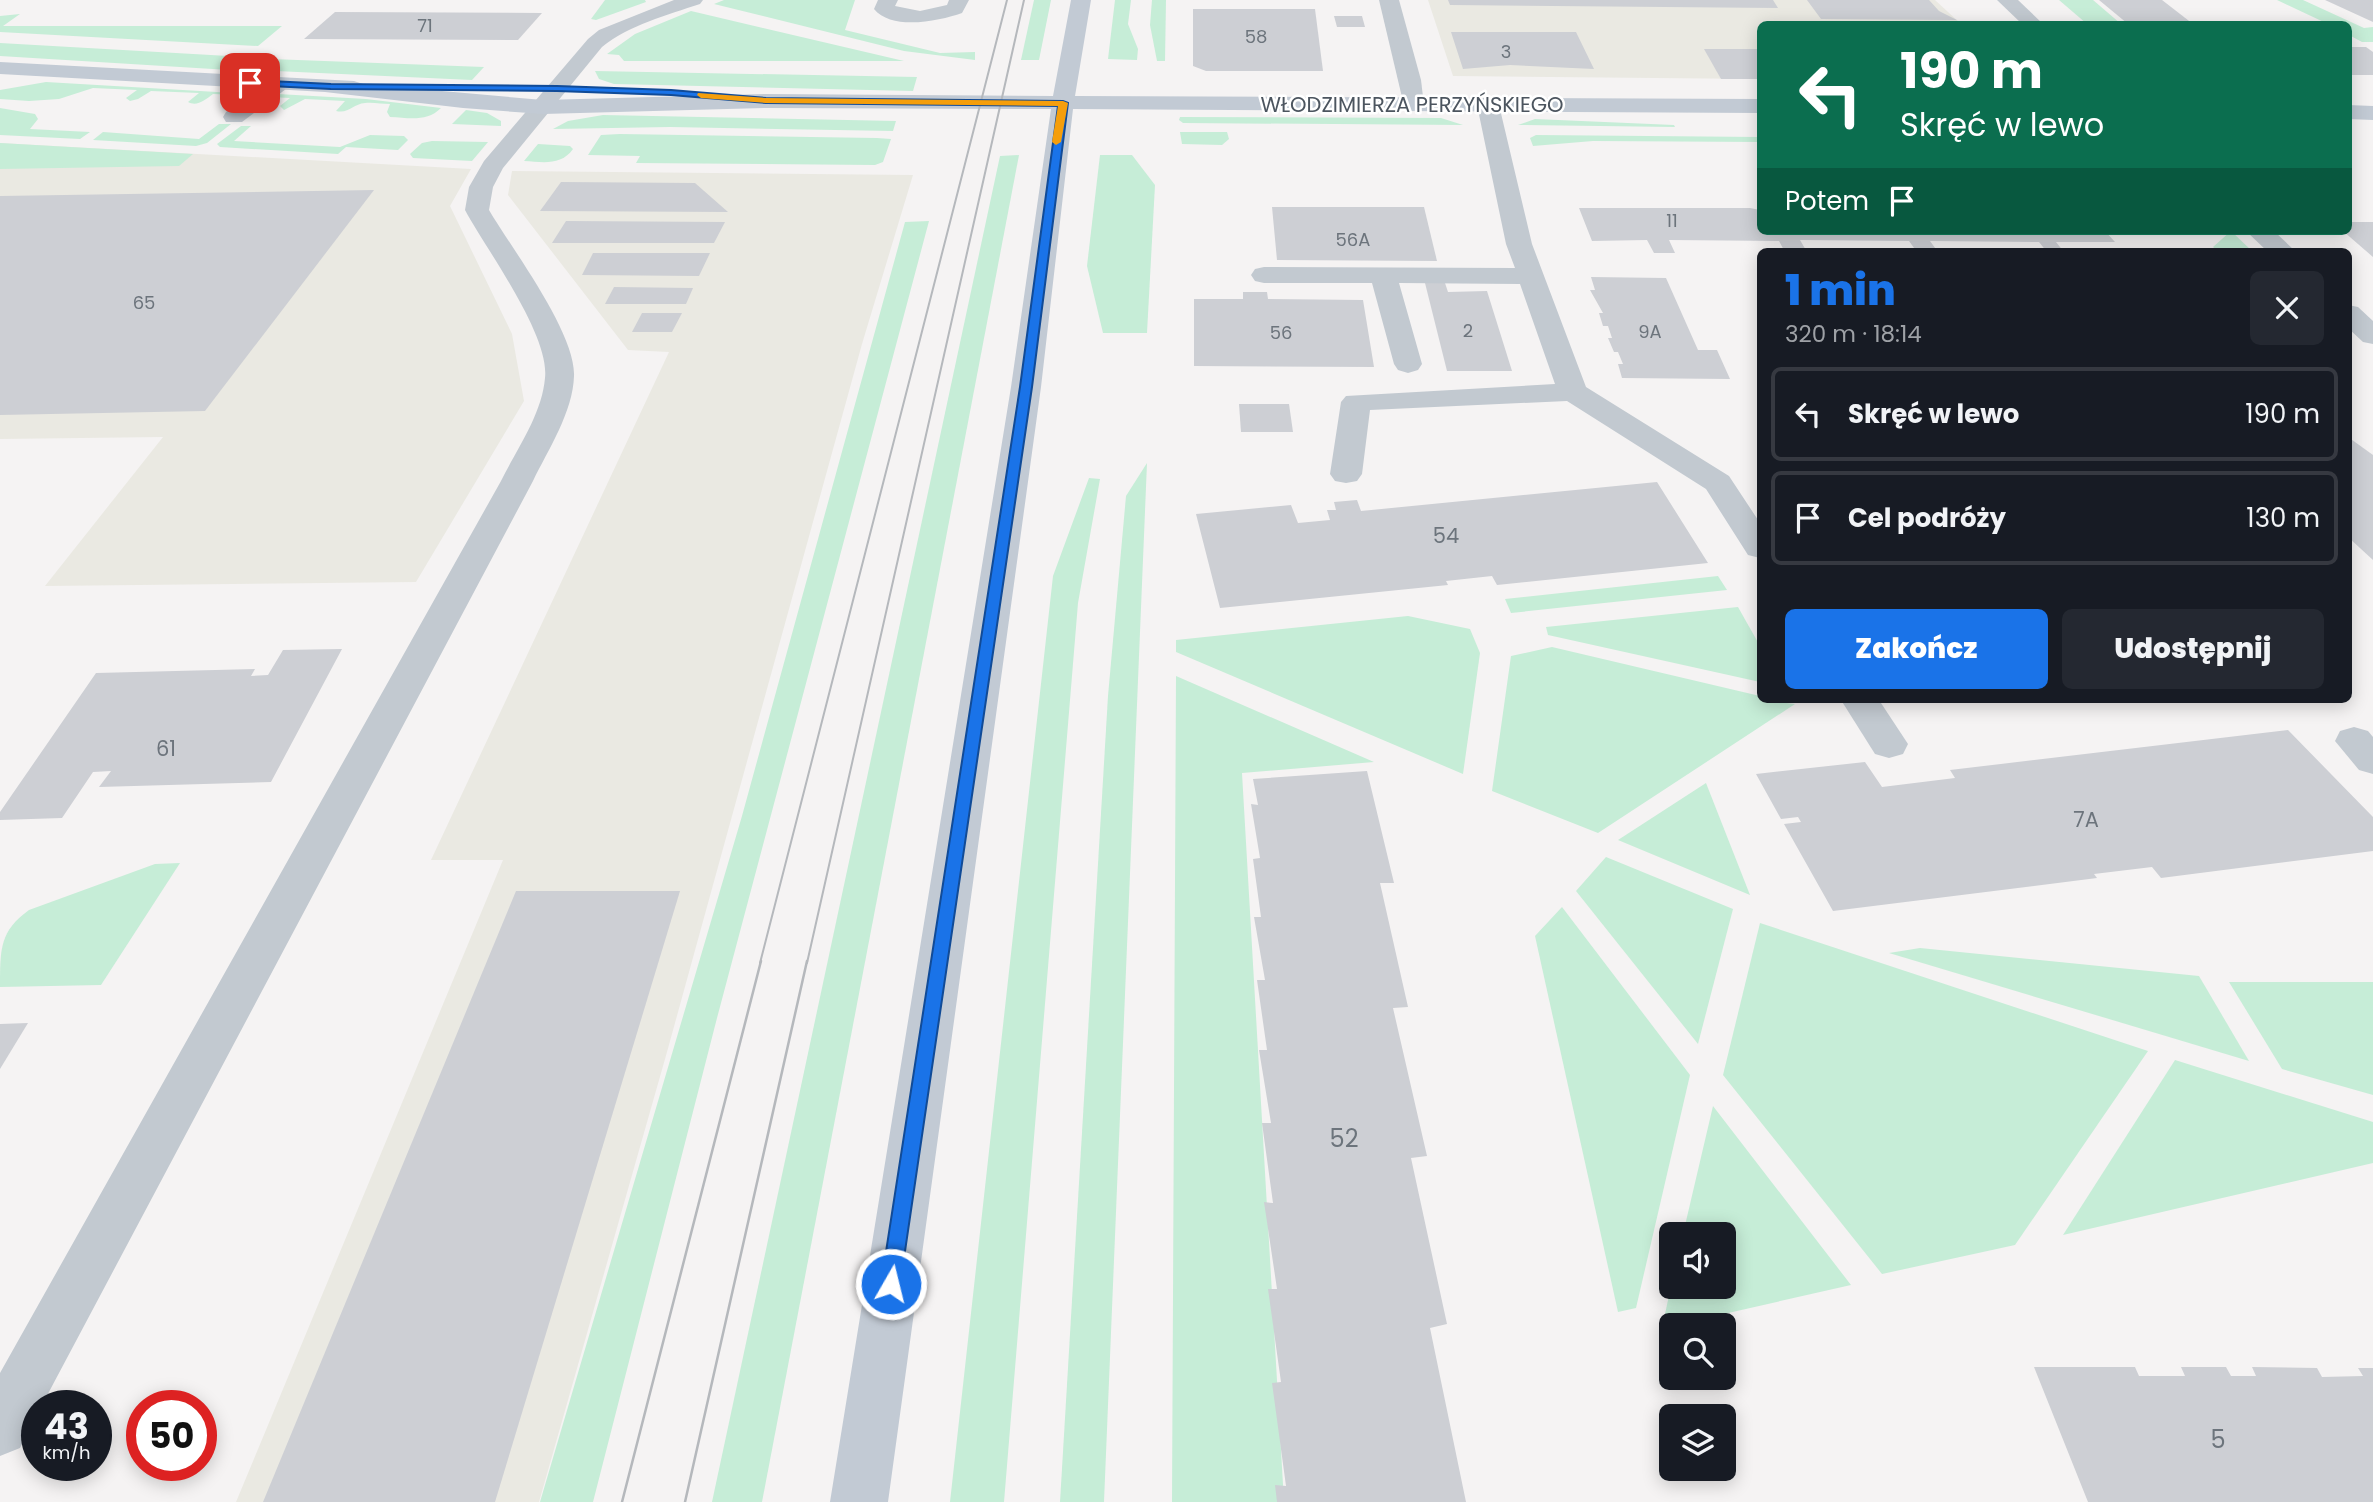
<!DOCTYPE html>
<html lang="pl">
<head>
<meta charset="utf-8">
<style>
	body { margin:0; font-family:Poppins,sans-serif; background:#242831; color:#f1f3f6; height:100vh; display:flex; flex-direction:column; font-size:26px; white-space:nowrap }
	* { box-sizing:border-box; margin:0 }
	p { font-size:23px; color:#9ea1a6 }
	.icon { flex:none; width:38px; height:38px; fill:none; stroke:currentColor; stroke-width:2; stroke-linecap:round; stroke-linejoin:round }
	.map { position:relative; flex:1; overflow:hidden }
	.side { position:absolute; left:1757px; top:248px; width:595px; height:455px; display:flex; flex-direction:column; background:#171b24; border-radius:10px; box-shadow:0 4px 18px #0003 }
	.side>* { flex:none }
	.hud { position:absolute; left:1757px; top:21px; width:595px; height:214px; border-radius:10px; box-shadow:0 4px 18px #0003; background:#0b6e4f; color:#fff; overflow:hidden }
	.controls { position:absolute; left:1659px; top:1222px; display:grid; gap:14px }
	.controls a { display:grid; place-items:center; width:77px; height:77px; border-radius:10px; background:#171b24; box-shadow:0 4px 18px #0003; font-size:35px }
	.speed { position:absolute; left:21px; top:1390px; display:flex; gap:14px; font-size:35px; font-weight:700; text-align:center }
	.speed>* { display:grid; place-content:center; width:91px; height:91px; border-radius:50%; background:#171b24; box-shadow:0 4px 18px #0003; line-height:1 }
	.speed small { font-size:18px; font-weight:400 }
	.speed .limit { border:10px solid #d22; background:#fff; color:#111 }
	.pin { position:absolute; display:grid; place-items:center; width:60px; height:60px; color:#fff; margin:-30px; border-radius:14px; box-shadow:0 4px 10px #0006 }
	.me { position:absolute; width:77px; margin:-38px; rotate:8deg; stroke-linejoin:round; filter:drop-shadow(0 0 5px #0008) }
	.turn { display:flex; align-items:center; gap:24px; height:147px; padding:0 28px; font-size:32px }
	.turn .icon { width:91px; height:91px; stroke-width:2.5 }
	.turn b { display:block; font-size:49px; line-height:60px }
	.then { display:flex; align-items:center; height:66px; padding:0 28px; background:#0003; gap:14px; font-size:26px }
	.round { display:grid; place-items:center; flex:none; width:74px; height:74px; border-radius:10px; background:#242831 }
	.headline { display:flex; align-items:center; justify-content:space-between; height:119px; padding:0 28px }
	h1 { font-size:42px; font-weight:800; line-height:52px; color:#1a73e8 }
	.action { display:flex; gap:14px; margin-top:auto; padding:14px 28px }
	.action a { flex:1; height:80px; border-radius:10px; background:#1a73e8; color:#fff; font-size:28px; font-weight:800; line-height:80px; text-align:center }
	.action a+a { background:#242831; color:#f1f3f6 }
	ul { padding:0; list-style:none }
	li { display:flex; align-items:center; gap:21px; height:94px; margin:0 14px 10px; padding:0 14px; border:4px solid #363941; border-radius:10px }
	li div { flex:1 }
	li b { display:block; font-size:26px }
	li em { font-style:normal }
	.map>svg:first-child { display:block }
</style>
</head>
<body>
<div class="map">
<svg width="2373" height="1502" viewBox="0 0 2373 1502">
	<rect width="100%" height="100%" fill="#f5f3f3"/>
	<g fill="#eae9e2">
		<path d="M1428,0H1935L1961,24H1760V79L1453,76Z"/>
		<path d="M0,143L471,169L450,206L512,334L524,401L416,582L45,586L163,437L0,439Z"/>
		<path d="M512,171L913,175L862,344L667,1052L539,1502H236L503,860H431L669,352L628,350L508,195Z"/>
	</g>
	<g fill="#c6edd7">
		<path d="M605,0H645L646,2L596,20L591,19Z"/>
		<path d="M724,0H855L845,30L940,53L975,52V60L904,51L714,4Z"/>
		<path d="M1034,0H1051L1039,60H1021Z"/>
		<path d="M1115,0H1131L1128,24L1138,49L1137,60L1108,59Z"/>
		<path d="M1152,0H1166L1165,61H1157L1150,25Z"/>
		<path d="M2059,0H2093L2121,24H2087Z"/>
		<path d="M2277,0H2303L2364,28L2373,27V42H2362L2349,35L2348,24H2328Z"/>
		<path d="M691,11L904,61H624L619,55L607,54L635,34Z"/>
		<path d="M20,14L3,26H282L258,46L0,32V16Z"/>
		<path d="M0,43L246,57L229,70L0,56Z"/>
		<path d="M271,59L484,67L472,80L253,70Z"/>
		<path d="M595,71L917,77L913,91L614,84L599,79Z"/>
		<path d="M46,82L234,93L236,95L213,94C205,100 197,107 188,102L199,93L151,91L138,99L130,101L126,98L137,90L93,88L59,99L29,101L0,99V90Z"/>
		<path d="M278,94L366,99L441,108C427,122 410,118 390,117L387,112L390,104C382,104 373,102 365,103C353,104 349,114 336,111L345,101L305,99L284,110L280,106L290,98L269,97Z"/>
		<path d="M0,108L35,114L38,119L30,129L90,132L80,139L0,135Z"/>
		<path d="M466,110L487,113L501,121V126L452,124Z"/>
		<path d="M603,115L896,121L893,131L670,127L553,129L568,121Z"/>
		<path d="M1180,117L1441,118L1463,125L1183,123L1179,120Z"/>
		<path d="M1535,119L1674,125L1675,127L1518,125Z"/>
		<path d="M219,124H231L207,143L196,146L93,140L103,132L199,139Z"/>
		<path d="M241,126H251L234,141L340,147L370,135L404,136L408,140L398,150L346,147L338,154L220,147L217,144Z"/>
		<path d="M1180,132H1227L1229,139L1222,145L1182,144Z"/>
		<path d="M620,134L877,138L891,139L883,162L875,165L636,163L640,156L588,155L601,135Z"/>
		<path d="M1536,135L1760,137V142L1593,141L1533,146L1530,138Z"/>
		<path d="M432,141L488,142L472,161L413,158L410,154L422,143Z"/>
		<path d="M0,143L193,154L179,166L0,169Z"/>
		<path d="M538,144L570,146L573,149C561,166 543,162 524,161Z"/>
		<path d="M1019,155L762,1502H712L1000,156Z"/>
		<path d="M1100,155H1132L1155,185L1147,333H1103L1087,266Z"/>
		<path d="M929,221L717,1018L593,1502H540L742,816L905,222Z"/>
		<path d="M2231,231L2253,252H2219L2213,247Z"/>
		<path d="M1147,463L1104,1502H1060L1108,696L1126,496Z"/>
		<path d="M1089,478L1100,479L1078,603L1004,1502H950L1053,576Z"/>
		<path d="M1718,576L1727,590L1511,613L1505,599Z"/>
		<path d="M1738,607L1760,646V682L1548,635L1546,627Z"/>
		<path d="M1408,616L1470,629L1480,653L1463,774L1176,652V640Z"/>
		<path d="M1552,647L1760,696V700L1795,704L1598,833L1492,791L1511,656Z"/>
		<path d="M1176,676L1374,762L1242,773L1284,1502H1172Z"/>
		<path d="M1706,783L1750,895L1618,840Z"/>
		<path d="M1606,857L1733,909L1698,1044L1576,891Z"/>
		<path d="M180,863L101,985L0,987C0,948 0,931 29,910L155,864Z"/>
		<path d="M1562,907L1690,1075L1636,1308L1618,1312L1535,936Z"/>
		<path d="M1760,923L2148,1051L2015,1245L1882,1274L1723,1075Z"/>
		<path d="M1920,948L2199,976L2249,1061L1889,953Z"/>
		<path d="M2229,982H2373V1095L2282,1069Z"/>
		<path d="M2175,1060L2373,1122V1163L2063,1235Z"/>
		<path d="M1713,1106L1851,1285L1662,1328L1671,1286H1724V1234H1683Z"/>
	</g>
	<g fill="#cdcfd4">
		<path d="M1448,0H1773L1778,8L1450,5Z"/>
		<path d="M1807,0H1929L1939,11L1957,20L1821,19Z"/>
		<path d="M2099,0H2162L2193,24H2128Z"/>
		<path d="M2325,0H2373V22Z"/>
		<path d="M1193,9H1315L1323,71H1206L1193,66Z"/>
		<path d="M335,12L542,13L518,40L304,39Z"/>
		<path d="M1334,16H1362L1365,27H1337Z"/>
		<path d="M1451,32H1576L1594,69L1510,65L1463,69Z"/>
		<path d="M2348,47H2366L2373,52V75H2348Z"/>
		<path d="M1704,49H1760V79H1721Z"/>
		<path d="M561,182L695,183L728,212L540,211Z"/>
		<path d="M374,190L205,411L0,415V196Z"/>
		<path d="M1272,207H1424L1437,261L1277,260Z"/>
		<path d="M1579,208H1750L1760,210V231H2105L2115,242H2056L2064,252H2047L2039,242L1930,241L1938,252H1917L1909,241L1800,240L1807,252H1785L1779,241L1669,240L1675,253H1654L1647,240L1592,241Z"/>
		<path d="M566,221L725,222L714,243H552Z"/>
		<path d="M2348,222H2373V257L2343,231H2348Z"/>
		<path d="M593,253H710L699,276L582,275Z"/>
		<path d="M1591,277L1666,278L1698,350H1717L1730,379L1622,378L1618,364H1623L1618,352H1614L1608,338H1612L1608,326H1603L1599,313H1603L1590,290H1595Z"/>
		<path d="M1425,283H1445L1448,292L1487,291L1512,371H1447Z"/>
		<path d="M614,287L693,288L686,304H605Z"/>
		<path d="M1243,292H1267L1268,299L1363,300L1374,367L1194,366V299H1243Z"/>
		<path d="M642,313H682L672,332H632Z"/>
		<path d="M1239,404H1289L1293,432H1241Z"/>
		<path d="M2348,437L2373,455V560L2348,537Z"/>
		<path d="M1657,482L1708,563L1497,585L1492,576L1446,581L1448,585L1220,608L1196,514L1291,505L1298,523L1330,520L1327,510H1336L1334,502L1357,500L1361,511Z"/>
		<path d="M342,649L271,782L99,787L111,771L93,772L62,818L0,820V812L96,673L255,669L251,676L268,675L283,650Z"/>
		<path d="M2288,730L2373,817V851L2161,878L2152,867L2094,874L2097,878L1833,911L1784,824L1801,822L1798,817L1781,819L1756,774L1865,762L1882,787L1955,778L1950,770Z"/>
		<path d="M1367,771L1394,883H1380L1408,1007L1393,1008L1427,1156L1411,1158L1447,1324L1430,1328L1466,1502H1277L1275,1485L1286,1486L1272,1383L1281,1382L1268,1289H1277L1264,1202L1273,1203L1262,1123H1271L1259,1050H1267L1257,980H1265L1254,917H1261L1253,859L1260,858L1251,804L1258,805L1253,779Z"/>
		<path d="M516,891H680L495,1502H263Z"/>
		<path d="M28,1023L0,1069V1024Z"/>
		<path d="M2034,1367H2135L2139,1376H2185L2181,1367H2226L2231,1376H2256L2252,1367L2317,1368L2322,1377L2363,1376L2358,1368H2373V1502H2088Z"/>
	</g>
	<g fill="none" stroke-linecap="round" stroke-linejoin="round">
		<g fill="#c2c9d0" fill-rule="evenodd">
			<path d="M674,0H703L700,4C667,15 629,25 602,47L503,168L493,187L489,210C512,249 576,333 574,376C573,412 548,450 533,481L42,1405H37V1416L20,1448L0,1456V1373L501,481C517,449 542,414 545,378C550,335 486,249 465,210L469,187L484,161L588,39L599,30Z"/>
			<path d="M878,0H898L895,6L920,11L947,5L949,0H969L962,13C939,21 892,31 874,9Z"/>
			<path d="M278,78L286,79L289,84L286,89L242,122H226L223,117L226,112L270,79Z"/>
			<path d="M1488,98L1496,100L1499,105L1532,244L1586,387L1729,476L1760,523V558L1748,555L1706,489L1567,401L1370,410L1362,474L1357,481L1346,483L1335,481L1330,474L1341,402L1346,396L1555,384L1520,284L1399,283L1422,364L1418,370L1408,373L1398,370L1394,364L1372,283H1264L1255,281L1251,275L1255,269L1264,267L1515,268L1506,244L1477,105L1480,100Z"/>
			<path d="M1841,700H1879L1908,744L1903,754L1889,758L1875,754Z"/>
			<path d="M2354,727L2368,731L2373,737V774L2359,770L2335,741L2340,731Z"/>
		</g>
		<g fill="#c2c9d0" fill-rule="evenodd">
			<path d="M1379,0H1399L1421,80L1424,105L1421,110H1405Z"/>
			<path d="M1997,0H2018L2043,24H2022Z"/>
			<path d="M2246,231H2274L2296,252H2268Z"/>
			<path d="M2348,305L2358,307L2373,321V344L2363,342L2348,328Z"/>
		</g>
		<g fill="#c2cad4" fill-rule="evenodd">
			<path d="M1071,0H1091L1075,96L1760,99V113L1073,109L1041,387L888,1502H830L1011,387L1051,109L766,108L543,114L463,108L325,92L0,74V62L354,81L363,84L543,100L766,94L1053,96Z"/>
			<path d="M2348,105L2373,106V120L2348,119Z"/>
		</g>
		<g stroke="#b5b8bc" stroke-width="2">
			<path d="M760,963L1007,0"/>
			<path d="M807,963L1024,0"/>
		</g>
		<g stroke="#b5b8bc" stroke-width="2.5">
			<path d="M622,1502L761,961"/>
			<path d="M685,1502L807,961"/>
		</g>
	</g>
	<path fill="#1a73e8" stroke="#114b97" stroke-width="2" d="M250,80L331,84L557,86L671,90L766,98L1063,101L1068,103L1032,387L899,1292L891,1295L884,1292L881,1284L1020,387L1058,106L766,103L671,95L557,91L331,89L247,85V81Z"/>
	<path fill="#f59e0b" d="M698,93L766,98L1063,101L1068,103L1061,142L1056,145L1052,142L1058,106L766,103L701,98L697,95Z"/>
	<g text-anchor="middle" stroke-width="5" stroke-linejoin="round" paint-order="stroke">
		<g font-size="18" fill="#6c747c">
			<text x="425" y="32">71</text>
			<text x="1256" y="43">58</text>
			<text x="1506" y="58">3</text>
			<text x="1672" y="227">11</text>
			<text x="1353" y="246">56A</text>
			<text x="144" y="309">65</text>
			<text x="1468" y="337">2</text>
			<text x="1650" y="338">9A</text>
			<text x="1281" y="339">56</text>
		</g>
		<g font-size="21" fill="#4c555f" stroke="#fff">
			<text x="1412" y="112">WŁODZIMIERZA PERZYŃSKIEGO</text>
		</g>
		<g font-size="21" fill="#6c747c">
			<text x="1446" y="543">54</text>
			<text x="166" y="756">61</text>
			<text x="2086" y="827">7A</text>
		</g>
		<g font-size="24" fill="#6c747c">
			<text x="1344" y="1147">52</text>
			<text x="2218" y="1448">5</text>
		</g>
	</g>
</svg>
<div class="controls">
<a><svg class="icon" aria-label="sound" viewBox="0 0 24 24"><path d="M4 9h4l5-4v14l-5-4H4zM17 9q2 3 0 6"/></svg></a>
<a><svg class="icon" aria-label="search" viewBox="0 0 24 24"><circle cx="10" cy="10" r="6"/><path d="M15 15l6 6"/></svg></a>
<a><svg class="icon" aria-label="layers" viewBox="0 0 24 24"><path d="M12 4l9 5-9 5-9-5zM3 14l9 5 9-5"/></svg></a>
</div>
<div class="speed"><div>43<small>km/h</small></div><div class="limit">50</div></div>
<div class="pin" style="left:250px;top:83px;background:#d93025"><svg class="icon" aria-label="arrive" viewBox="0 0 24 24"><path d="M6 21V4h12l-3 4 3 4H6"/></svg></div>
<svg class="me" style="left:891px;top:1284px" viewBox="-20 -20 40 40"><circle r="17" fill="#1a73e8" stroke="#fff" stroke-width="3"/><path d="M0-11L8 9 0 5-8 9z" fill="#fff"/></svg>
<div class="hud">
<div class="turn"><svg class="icon" aria-label="left" viewBox="0 0 24 24"><path d="M17 20v-9H6M10 6l-5 5 5 5"/></svg><div><b>190 m</b>Skręć w lewo</div></div>
<div class="then">Potem<svg class="icon" aria-label="arrive" viewBox="0 0 24 24"><path d="M6 21V4h12l-3 4 3 4H6"/></svg></div>
</div>
<section class="side">
<div class="headline"><div><h1>1 min</h1><p>320 m · 18:14</p></div><a class="round"><svg class="icon" aria-label="close" viewBox="0 0 24 24"><path d="M6 6l12 12M18 6L6 18"/></svg></a></div>
<ul>
<li><svg class="icon" aria-label="left" viewBox="0 0 24 24"><path d="M17 20v-9H6M10 6l-5 5 5 5"/></svg><div><b>Skręć w lewo</b></div><em>190 m</em></li>
<li><svg class="icon" aria-label="arrive" viewBox="0 0 24 24"><path d="M6 21V4h12l-3 4 3 4H6"/></svg><div><b>Cel podróży</b></div><em>130 m</em></li>
</ul>
<div class="action"><a>Zakończ</a><a>Udostępnij</a></div>
</section>
</div>
</body>
</html>
